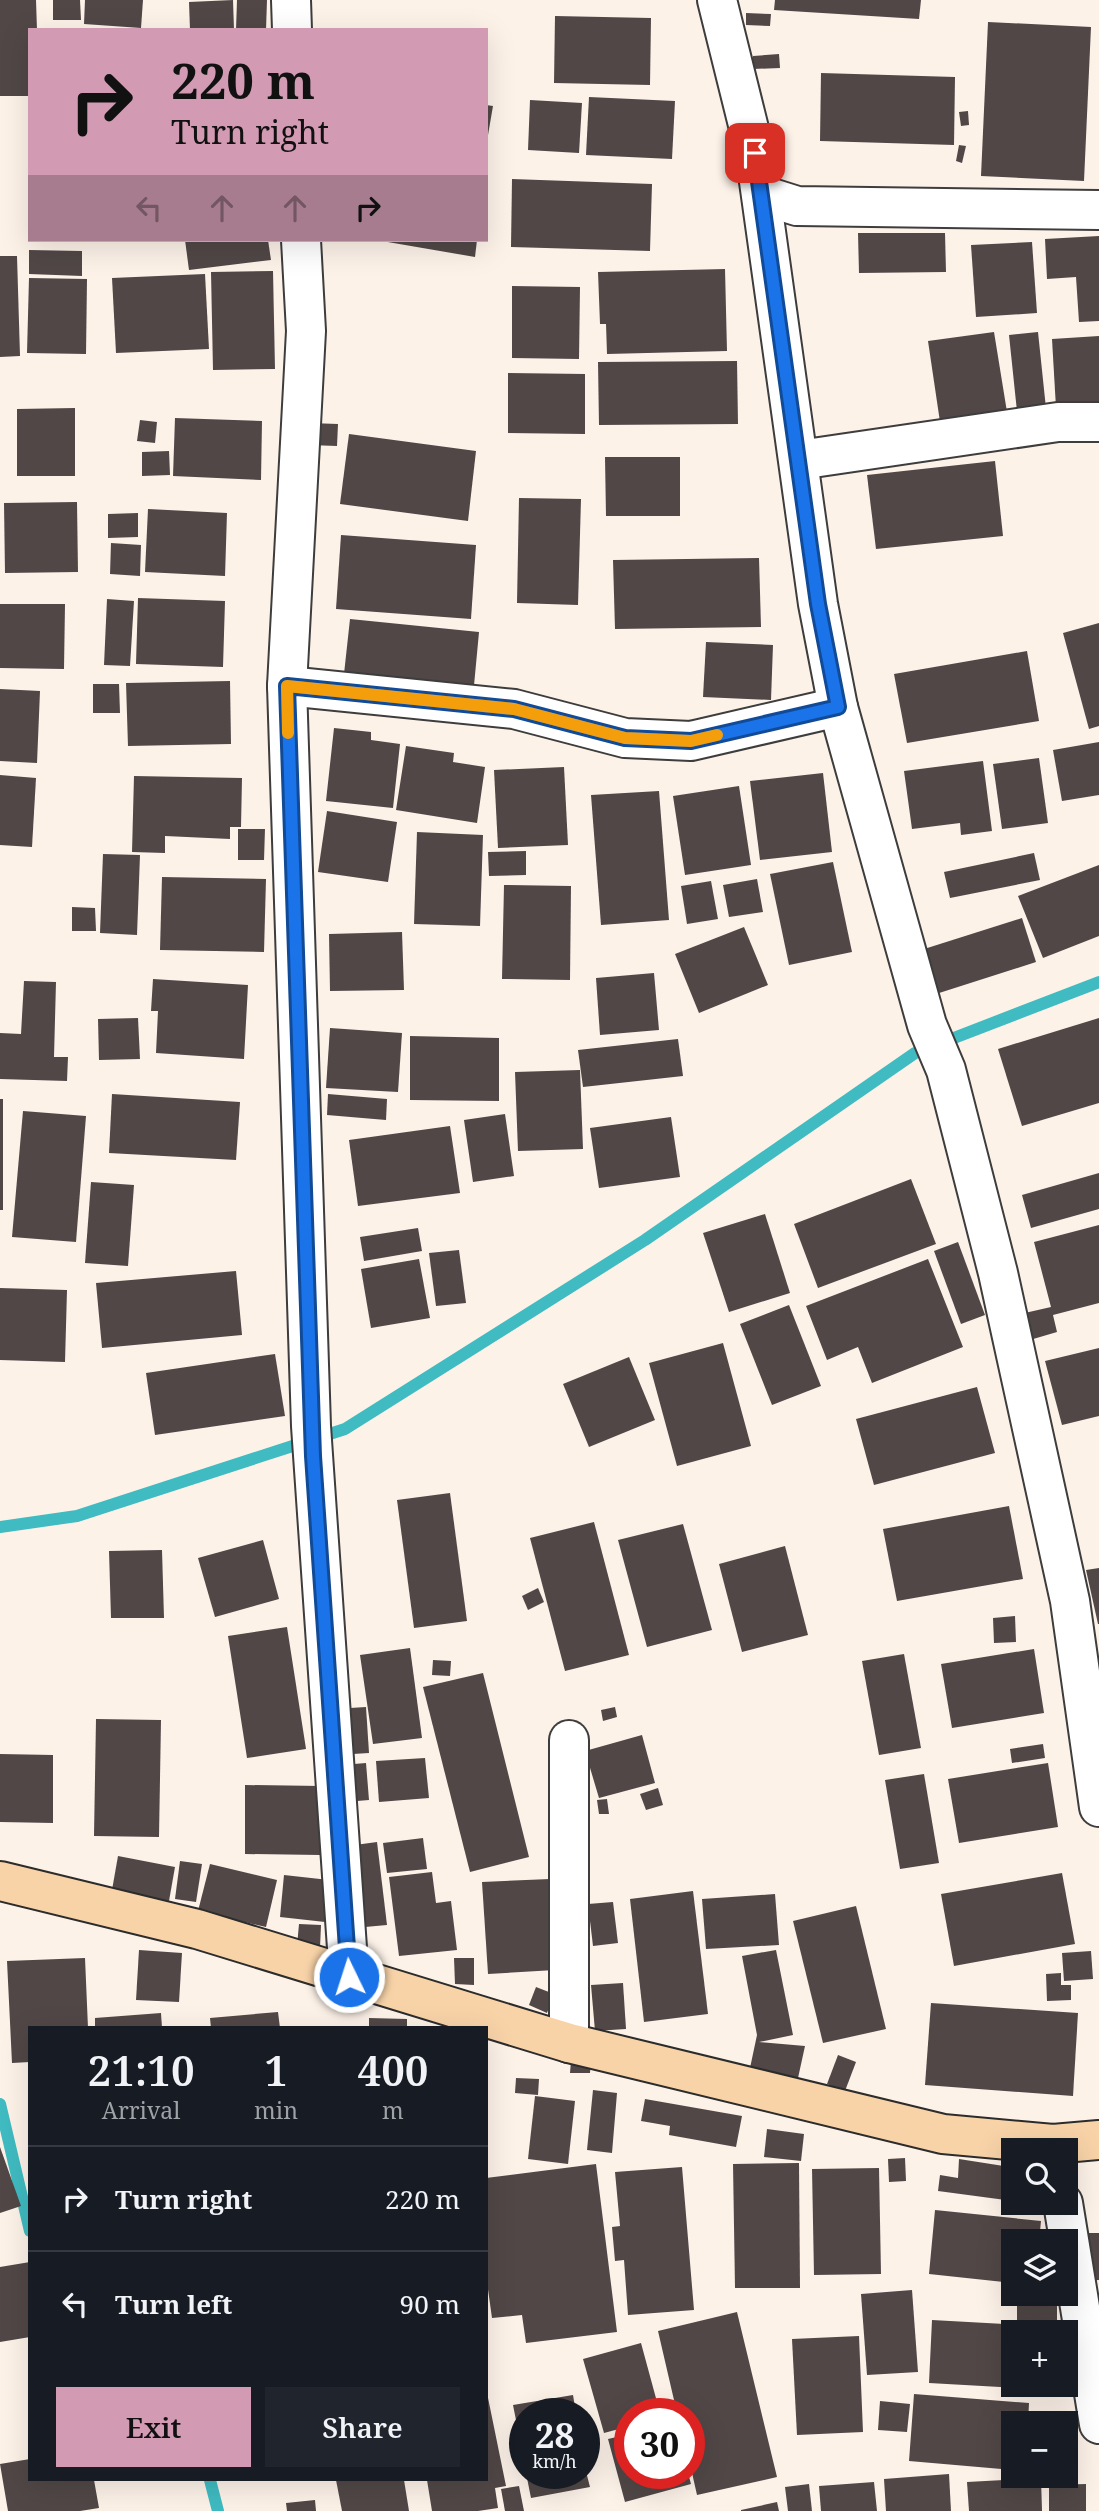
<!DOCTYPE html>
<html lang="en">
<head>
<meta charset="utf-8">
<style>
	body { margin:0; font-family:"Noto Serif",serif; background:#20242c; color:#f1f3f6; height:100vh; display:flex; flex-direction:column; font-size:26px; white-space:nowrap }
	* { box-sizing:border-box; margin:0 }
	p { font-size:23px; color:#9ea1a6 }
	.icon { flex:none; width:38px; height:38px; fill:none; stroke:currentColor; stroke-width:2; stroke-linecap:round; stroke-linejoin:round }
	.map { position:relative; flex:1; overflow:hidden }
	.panel { position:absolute; left:28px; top:2026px; width:460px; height:455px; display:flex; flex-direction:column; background:#171b24; border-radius:0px; box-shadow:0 7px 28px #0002 }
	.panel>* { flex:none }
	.guide { position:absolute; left:28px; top:28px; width:460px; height:214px; border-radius:0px; box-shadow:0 7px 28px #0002; background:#d29bb3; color:#111; overflow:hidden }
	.buttons { position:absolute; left:1001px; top:2138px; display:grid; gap:14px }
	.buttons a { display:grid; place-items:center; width:77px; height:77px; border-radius:0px; background:#171b24; box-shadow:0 7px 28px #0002; font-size:35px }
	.speed { position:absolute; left:509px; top:2398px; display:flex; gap:14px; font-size:35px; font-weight:700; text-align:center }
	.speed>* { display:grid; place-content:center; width:91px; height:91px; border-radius:50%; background:#171b24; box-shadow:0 7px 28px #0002; line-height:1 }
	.speed small { font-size:18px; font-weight:400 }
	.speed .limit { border:10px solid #d22; background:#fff; color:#111 }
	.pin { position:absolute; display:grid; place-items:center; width:60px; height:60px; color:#fff; margin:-30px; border-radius:14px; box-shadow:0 4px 10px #0006 }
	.me { position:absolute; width:77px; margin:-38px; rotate:356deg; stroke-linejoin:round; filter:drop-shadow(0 0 5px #0008) }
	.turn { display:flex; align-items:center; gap:24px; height:147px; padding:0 28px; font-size:32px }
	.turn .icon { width:91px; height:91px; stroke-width:2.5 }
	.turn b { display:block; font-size:49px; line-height:60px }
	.lanes { display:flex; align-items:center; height:66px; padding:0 28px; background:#0003; justify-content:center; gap:35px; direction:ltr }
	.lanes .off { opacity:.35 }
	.eta { display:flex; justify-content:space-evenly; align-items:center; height:119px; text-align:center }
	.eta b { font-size:42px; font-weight:600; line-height:49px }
	.button { display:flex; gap:14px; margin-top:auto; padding:14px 28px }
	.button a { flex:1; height:80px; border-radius:0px; background:#d29bb3; color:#111; font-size:28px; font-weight:600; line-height:80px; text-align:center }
	.button a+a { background:#20242c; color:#f1f3f6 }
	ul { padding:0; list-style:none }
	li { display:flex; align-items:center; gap:21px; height:105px; padding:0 28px; border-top:2px solid #363941 }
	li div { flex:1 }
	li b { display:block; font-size:26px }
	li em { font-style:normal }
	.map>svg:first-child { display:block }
</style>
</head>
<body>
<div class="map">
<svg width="1099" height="2511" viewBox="0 0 1099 2511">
	<rect width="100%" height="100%" fill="#fdf2e8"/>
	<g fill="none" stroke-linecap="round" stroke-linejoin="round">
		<g stroke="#3fbbc1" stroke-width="12">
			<path d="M0,1527L77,1516L345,1429L645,1240L915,1053L1099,982"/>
			<path d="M0,2104L30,2231"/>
			<path d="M210,2480L218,2511"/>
		</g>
	</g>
	<g fill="#514747">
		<path d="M0,0H36L37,30H30V96H0Z"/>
		<path d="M53,0H80L81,20H53Z"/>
		<path d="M85,0H143L141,28L84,24Z"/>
		<path d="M233,0L234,30H190L189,2Z"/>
		<path d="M237,0H267L266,30H236Z"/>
		<path d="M775,0H921L919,19L774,10Z"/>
		<path d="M746,13L771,14L770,26L746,25Z"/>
		<path d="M555,16L651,18L650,85L554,83Z"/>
		<path d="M988,22L1091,27L1084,181L981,176Z"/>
		<path d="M779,54L780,68L753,69V56Z"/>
		<path d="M821,73L955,77L954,145L820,141Z"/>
		<path d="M589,97L675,101L672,159L586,155Z"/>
		<path d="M530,100L582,103L579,153L528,150Z"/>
		<path d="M486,105L493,106L488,135L486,134Z"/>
		<path d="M968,111L969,125L961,126L959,112Z"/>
		<path d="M959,145L966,146L962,163L956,161Z"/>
		<path d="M512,179L652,184L650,251L511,247Z"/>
		<path d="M858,233H945L946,272L859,273Z"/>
		<path d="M1099,236V321L1079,322L1076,277L1047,279L1045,239Z"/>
		<path d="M185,240H268L271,260L189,270Z"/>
		<path d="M376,240H477L475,257Z"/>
		<path d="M1032,242L1037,313L976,317L971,245Z"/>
		<path d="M29,250L82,251V276L29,274Z"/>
		<path d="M0,256H17L20,356L0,357Z"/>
		<path d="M725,269L727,351L607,354L606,324H600L598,272Z"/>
		<path d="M273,271L275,369L213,370L211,272Z"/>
		<path d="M205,274L209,349L116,353L112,278Z"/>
		<path d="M29,278L87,279L86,354L27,353Z"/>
		<path d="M512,286L580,287L579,359L512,358Z"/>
		<path d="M994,332L1007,412L940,422L928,341Z"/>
		<path d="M1038,332L1047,418L1018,421L1009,335Z"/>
		<path d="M1099,336V405L1056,408L1052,339Z"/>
		<path d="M737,361L738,424L599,425L598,362Z"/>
		<path d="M508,373L585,374V434L508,433Z"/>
		<path d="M75,408V476H17V409Z"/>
		<path d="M175,418L262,421L261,480L173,476Z"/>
		<path d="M140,420L157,422L155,443L137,441Z"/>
		<path d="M310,423L338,424L337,446L309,445Z"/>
		<path d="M349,434L476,451L468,521L340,504Z"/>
		<path d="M169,451L170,475L142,476V452Z"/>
		<path d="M605,457H680V516H606Z"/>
		<path d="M995,461L1003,536L876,549L867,475Z"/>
		<path d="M519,498L581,499L578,605L517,603Z"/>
		<path d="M77,502L78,572L5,573L4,503Z"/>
		<path d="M148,509L227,513L225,576L145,572Z"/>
		<path d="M138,513V537L108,538V514Z"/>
		<path d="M341,535L476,545L471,619L336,609Z"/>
		<path d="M111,543L141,545L140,576L110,574Z"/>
		<path d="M759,558L761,627L615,629L613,560Z"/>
		<path d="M138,598L225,601L223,667L136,664Z"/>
		<path d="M107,599L134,601L130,666L104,665Z"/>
		<path d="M0,604H65L64,669L0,668Z"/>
		<path d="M350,619L479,632L473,696L343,683Z"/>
		<path d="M1099,623V726L1089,729L1063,633Z"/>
		<path d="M706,642L773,645L771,700L703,697Z"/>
		<path d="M1027,651L1039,721L907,743L894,674Z"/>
		<path d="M230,681L231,744L128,746L126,683Z"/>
		<path d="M93,684H119L120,713H93Z"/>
		<path d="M0,689L40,691L37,763L0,761Z"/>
		<path d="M334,728L371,732V740L400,744L393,808L326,801Z"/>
		<path d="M1099,742V795L1062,801L1053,750Z"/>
		<path d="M406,746L454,753L453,762L485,767L477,823L396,810Z"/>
		<path d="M1039,758L1048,823L1002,829L993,764Z"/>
		<path d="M983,761L992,831L961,835L960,823L912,829L904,771Z"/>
		<path d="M564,767L568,845L498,848L494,770Z"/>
		<path d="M823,773L832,852L760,860L750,781Z"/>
		<path d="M0,775L36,778L32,847L0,845Z"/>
		<path d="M134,776L242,778L241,827H230V839L165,836V853L132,852Z"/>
		<path d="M739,786L751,865L685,875L673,796Z"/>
		<path d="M659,791L669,920L601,925L591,795Z"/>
		<path d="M327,811L397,822L388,882L318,872Z"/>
		<path d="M238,829H265L264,860H238Z"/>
		<path d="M417,832L483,835L480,926L414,924Z"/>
		<path d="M526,851V875L489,876L488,852Z"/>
		<path d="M1034,853L1040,880L950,898L944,872Z"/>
		<path d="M103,854L140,855L137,935L100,933Z"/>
		<path d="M833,862L852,952L789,965L770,874Z"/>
		<path d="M1099,865V936L1043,958L1018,896Z"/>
		<path d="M162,877L266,879L264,952L160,950Z"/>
		<path d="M757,879L763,912L729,917L723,885Z"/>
		<path d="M711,881L718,919L687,924L681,886Z"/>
		<path d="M504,885L571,886L570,980L502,979Z"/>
		<path d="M72,907L95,908L96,931H72Z"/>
		<path d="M1022,918L1036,962L936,994L921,950Z"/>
		<path d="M744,927L768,985L699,1013L675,954Z"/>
		<path d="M402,932L404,990L330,991L329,934Z"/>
		<path d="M654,973L659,1030L600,1035L596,978Z"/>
		<path d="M153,979L248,985L244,1059L156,1053L158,1011H151Z"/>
		<path d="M24,981L56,982L54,1057H68L67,1081L0,1079V1033L21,1034Z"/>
		<path d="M138,1018L140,1059L99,1060L98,1019Z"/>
		<path d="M1099,1018V1103L1022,1126L998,1049Z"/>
		<path d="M330,1028L402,1033L398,1092L326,1088Z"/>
		<path d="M410,1036L499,1038V1101L410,1100Z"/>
		<path d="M678,1039L683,1076L583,1087L578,1050Z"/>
		<path d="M580,1070L583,1149L518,1151L515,1072Z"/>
		<path d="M112,1094L240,1102L236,1160L109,1153Z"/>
		<path d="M328,1094L387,1099L386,1120L327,1115Z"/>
		<rect x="0" y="1099" width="3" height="111"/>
		<path d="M23,1111L86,1116L76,1242L12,1237Z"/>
		<path d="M505,1114L514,1176L473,1182L464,1120Z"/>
		<path d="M671,1117L680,1177L599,1188L590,1128Z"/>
		<path d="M450,1126L460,1193L358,1206L349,1140Z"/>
		<path d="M1099,1173V1209L1031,1228L1022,1195Z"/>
		<path d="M911,1179L936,1244L818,1288L794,1224Z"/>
		<path d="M91,1182L134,1185L128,1266L85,1263Z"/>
		<path d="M765,1214L790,1293L729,1312L703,1233Z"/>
		<path d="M1099,1225V1303L1053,1315L1057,1332L1023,1342L1016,1315L1051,1307L1034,1242Z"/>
		<path d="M418,1228L422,1251L364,1261L360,1237Z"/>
		<path d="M958,1242L985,1315L961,1324L934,1251Z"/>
		<path d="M459,1250L466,1303L436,1306L429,1253Z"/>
		<path d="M419,1259L430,1318L371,1328L361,1269Z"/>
		<path d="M928,1259L963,1347L872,1383L858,1347L827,1360L806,1306Z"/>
		<path d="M236,1271L242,1335L102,1348L96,1283Z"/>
		<path d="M0,1288L67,1290L65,1362L0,1360Z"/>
		<path d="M789,1305L821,1386L772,1405L740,1324Z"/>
		<path d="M723,1343L751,1446L677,1466L649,1363Z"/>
		<path d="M1099,1348V1416L1062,1425L1045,1361Z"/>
		<path d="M275,1354L285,1416L155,1435L146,1373Z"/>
		<path d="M629,1357L655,1420L589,1447L563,1384Z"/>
		<path d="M977,1387L995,1453L874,1485L856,1419Z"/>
		<path d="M450,1493L467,1621L414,1628L397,1500Z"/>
		<path d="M1009,1506L1023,1579L897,1601L883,1529Z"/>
		<path d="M594,1522L629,1655L565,1671L530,1538Z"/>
		<path d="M683,1524L712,1630L647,1647L618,1540Z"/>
		<path d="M263,1540L279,1599L215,1617L198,1558Z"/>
		<path d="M785,1546L808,1635L742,1652L719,1564Z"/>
		<path d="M162,1550L164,1618H111L109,1551Z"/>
		<path d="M1099,1568V1624H1098L1086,1570Z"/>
		<path d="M538,1588L544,1602L528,1610L522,1596Z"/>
		<path d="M1015,1616L1016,1642L994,1643L993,1618Z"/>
		<path d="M287,1627L306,1749L247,1758L228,1636Z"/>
		<path d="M410,1648L422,1738L373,1744L360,1655Z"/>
		<path d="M1034,1649L1044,1713L952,1728L941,1664Z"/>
		<path d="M904,1654L921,1748L879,1755L862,1661Z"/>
		<path d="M433,1660L451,1661L450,1676L432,1675Z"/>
		<path d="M483,1673L529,1857L470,1872L423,1687Z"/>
		<path d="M366,1707L369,1753L353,1754L350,1708Z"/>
		<path d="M615,1707L617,1717L603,1721L601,1710Z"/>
		<path d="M96,1719L161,1720L159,1837L94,1836Z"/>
		<path d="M642,1735L655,1783L599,1798L585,1751Z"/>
		<path d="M1043,1744L1045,1758L1012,1763L1010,1749Z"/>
		<path d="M0,1754L53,1755V1823L0,1822Z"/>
		<path d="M425,1758L429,1798L379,1802L376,1761Z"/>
		<path d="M366,1763L369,1800L357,1801L354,1764Z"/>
		<path d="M1048,1763L1058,1827L959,1843L948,1779Z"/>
		<path d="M924,1774L939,1863L900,1869L885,1780Z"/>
		<path d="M245,1785L321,1786L320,1855L245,1854Z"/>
		<path d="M658,1788L663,1805L646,1810L640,1794Z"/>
		<path d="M607,1799L609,1814H599L597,1800Z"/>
		<path d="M423,1838L427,1869L387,1873L383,1843Z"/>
		<path d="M377,1842L387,1925L365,1927L355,1845Z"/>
		<path d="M118,1856L175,1867L169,1901L112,1890Z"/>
		<path d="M180,1861L202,1864L196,1902L175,1899Z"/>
		<path d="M210,1864L277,1880L266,1927L198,1911Z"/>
		<path d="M432,1872L436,1903L451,1901L457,1950L399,1956L389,1877Z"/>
		<path d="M1062,1873L1075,1944L954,1966L941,1894Z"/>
		<path d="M284,1875L329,1880L325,1922L280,1917Z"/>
		<path d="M550,1879L555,1970L488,1974L482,1882Z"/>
		<path d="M693,1891L708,2014L644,2022L630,1899Z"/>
		<path d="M775,1894L779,1945L706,1949L702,1899Z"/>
		<path d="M613,1902L618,1943L593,1946L588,1904Z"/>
		<path d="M856,1906L886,2029L823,2043L793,1921Z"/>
		<path d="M299,1924L321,1925L320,1948L297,1946Z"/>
		<path d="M139,1950L182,1953L179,2002L136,2000Z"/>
		<path d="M776,1950L793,2035L759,2042L805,2046L798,2078L750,2068L757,2035L742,1956Z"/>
		<path d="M1091,1951L1093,1979L1064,1981L1062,1953Z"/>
		<path d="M85,1958L88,2028H30V2062L12,2063L7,1961Z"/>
		<path d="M454,1958H474V1985L455,1984Z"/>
		<path d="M1061,1973V1985H1071V2000L1047,2001L1046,1974Z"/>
		<path d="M623,1983L626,2029L595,2031L591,1985Z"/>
		<path d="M536,1987L554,1994L547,2013L529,2005Z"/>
		<path d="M931,2003L1078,2013L1073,2096L925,2085Z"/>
		<path d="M278,2012L280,2028H211L210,2018Z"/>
		<path d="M161,2013L162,2028H95V2018Z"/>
		<path d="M369,2018L407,2019V2028H369Z"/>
		<path d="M838,2055L856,2062L845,2091L827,2084Z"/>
		<path d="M571,2061L591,2062L590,2073H570Z"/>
		<path d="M516,2078L539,2079L538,2095L515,2093Z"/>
		<path d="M593,2090L617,2093L612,2153L587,2150Z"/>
		<path d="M535,2096L575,2101L568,2164L528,2159Z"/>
		<path d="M645,2099L742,2116L736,2147L669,2135L670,2126L641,2121Z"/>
		<path d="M767,2129L804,2134L801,2161L764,2157Z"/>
		<path d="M0,2147L21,2206L0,2213Z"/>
		<path d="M905,2158L906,2181L889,2182L888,2159Z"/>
		<path d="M959,2159L1010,2167L1013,2201L938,2191L940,2175L958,2178Z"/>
		<path d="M799,2163L800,2288H735L733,2164Z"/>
		<path d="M596,2164L617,2332L526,2343L522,2315L492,2318L486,2275V2178Z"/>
		<path d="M682,2167L694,2310L628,2315L624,2260L615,2261L612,2227L620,2226L615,2172Z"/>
		<path d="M879,2168L881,2274L814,2275L812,2169Z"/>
		<path d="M935,2210L1041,2221L1039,2242H1013V2283L929,2274Z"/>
		<path d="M1079,2233H1099V2280L1081,2281Z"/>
		<path d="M30,2262V2337L0,2342V2267Z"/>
		<path d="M912,2290L918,2372L867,2375L861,2294Z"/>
		<path d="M1017,2294H1057V2322L1017,2321Z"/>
		<path d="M737,2312L777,2477L697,2495L690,2464V2413H677L658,2331Z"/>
		<path d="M932,2320L1058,2327L1057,2333H1013V2385H1054V2390L929,2383Z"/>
		<path d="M859,2336L863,2432L797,2435L792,2339Z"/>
		<path d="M641,2343L660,2413H630V2426L604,2433L583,2359Z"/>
		<path d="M486,2388L506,2486L495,2488L498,2508L478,2511H432L427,2480H486Z"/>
		<path d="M914,2394L1029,2403L1028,2424H1013V2470L909,2461Z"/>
		<path d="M573,2395L576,2413H525L524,2460L513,2405Z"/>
		<path d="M880,2401L910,2404L907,2432L878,2430Z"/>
		<path d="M630,2434V2473H688L691,2484L625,2502L608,2439Z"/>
		<path d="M30,2459V2480H94L99,2508L80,2511H8L0,2464Z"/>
		<path d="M584,2464L590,2487L531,2498L526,2473H584Z"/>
		<path d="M949,2474L951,2511H886L884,2479Z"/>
		<path d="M1041,2478L1042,2511H969L967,2482Z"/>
		<path d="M336,2480H404L409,2511H342Z"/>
		<path d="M874,2482L877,2511H821L819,2486Z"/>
		<path d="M809,2484L812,2511H788L785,2487Z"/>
		<path d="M1086,2484V2511H1049V2485Z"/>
		<path d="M519,2486L524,2511H505L501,2489Z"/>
		<path d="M315,2500L316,2511H287L286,2503Z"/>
		<path d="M777,2502L779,2511H741V2510Z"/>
	</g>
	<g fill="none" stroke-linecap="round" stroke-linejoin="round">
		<g stroke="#3d3d3d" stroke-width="42">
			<g id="street">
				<path d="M291,0L292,30"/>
				<path d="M717,0L755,153L818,604L838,707L927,1025L946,1070L998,1273L1070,1601L1099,1807"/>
				<path d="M762,195L797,206L1099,210"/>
				<path d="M301,240L306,331L287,686L311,1426L349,1977"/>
				<path d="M799,460L1058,422H1099"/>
				<path d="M287,686L514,709L625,738L691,741L838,707"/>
				<path d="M569,2043V1740"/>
				<path d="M1063,2203L1099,2424"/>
			</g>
		</g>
		<g stroke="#2c2c2c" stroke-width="42">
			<path id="secondary" d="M0,1881L197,1929L569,2043L943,2134L1053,2144L1099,2140"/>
		</g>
		<use href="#street" stroke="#fff" stroke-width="38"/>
		<use href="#secondary" stroke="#f8d3a8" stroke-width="38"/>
	</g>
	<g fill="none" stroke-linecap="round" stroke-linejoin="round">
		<g stroke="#114b97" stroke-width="18">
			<path id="route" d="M349,1977L313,1456L287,686L514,709L625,738L691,741L838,707L818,604L755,153"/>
		</g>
		<use href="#route" stroke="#1a73e8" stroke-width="12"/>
		<path stroke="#f59e0b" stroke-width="12" d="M288,733L287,686L514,709L625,738L691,741L717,735"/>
	</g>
</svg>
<div class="buttons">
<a><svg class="icon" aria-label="search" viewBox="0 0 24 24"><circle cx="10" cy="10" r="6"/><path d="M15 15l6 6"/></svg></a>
<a><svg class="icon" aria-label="layers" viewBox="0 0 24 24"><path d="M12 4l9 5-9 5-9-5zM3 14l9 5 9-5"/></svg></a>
<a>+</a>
<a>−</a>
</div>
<div class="speed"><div>28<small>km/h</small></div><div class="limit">30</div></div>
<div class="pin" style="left:755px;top:153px;background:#d93025"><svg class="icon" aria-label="arrive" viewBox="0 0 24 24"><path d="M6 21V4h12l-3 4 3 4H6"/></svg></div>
<svg class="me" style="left:349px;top:1977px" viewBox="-20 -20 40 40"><circle r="17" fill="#1a73e8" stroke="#fff" stroke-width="3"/><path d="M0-11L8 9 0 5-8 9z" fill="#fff"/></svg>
<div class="guide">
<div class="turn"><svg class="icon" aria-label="right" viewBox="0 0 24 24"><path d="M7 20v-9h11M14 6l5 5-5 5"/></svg><div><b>220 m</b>Turn right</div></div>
<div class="lanes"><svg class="icon off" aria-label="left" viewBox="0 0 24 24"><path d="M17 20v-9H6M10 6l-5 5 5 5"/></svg><svg class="icon off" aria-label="ahead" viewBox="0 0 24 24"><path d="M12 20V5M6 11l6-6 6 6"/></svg><svg class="icon off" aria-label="ahead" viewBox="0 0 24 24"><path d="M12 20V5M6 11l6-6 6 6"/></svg><svg class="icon" aria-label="right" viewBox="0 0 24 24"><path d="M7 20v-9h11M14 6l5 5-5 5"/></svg></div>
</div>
<section class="panel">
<div class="eta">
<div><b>21:10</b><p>Arrival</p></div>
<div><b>1</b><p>min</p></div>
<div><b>400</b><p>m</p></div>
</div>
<ul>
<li><svg class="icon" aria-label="right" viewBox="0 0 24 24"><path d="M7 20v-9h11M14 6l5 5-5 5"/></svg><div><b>Turn right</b></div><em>220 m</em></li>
<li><svg class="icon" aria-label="left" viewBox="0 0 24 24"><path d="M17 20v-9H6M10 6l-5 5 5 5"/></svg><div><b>Turn left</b></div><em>90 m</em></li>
</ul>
<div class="button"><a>Exit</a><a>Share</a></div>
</section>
</div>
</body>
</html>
